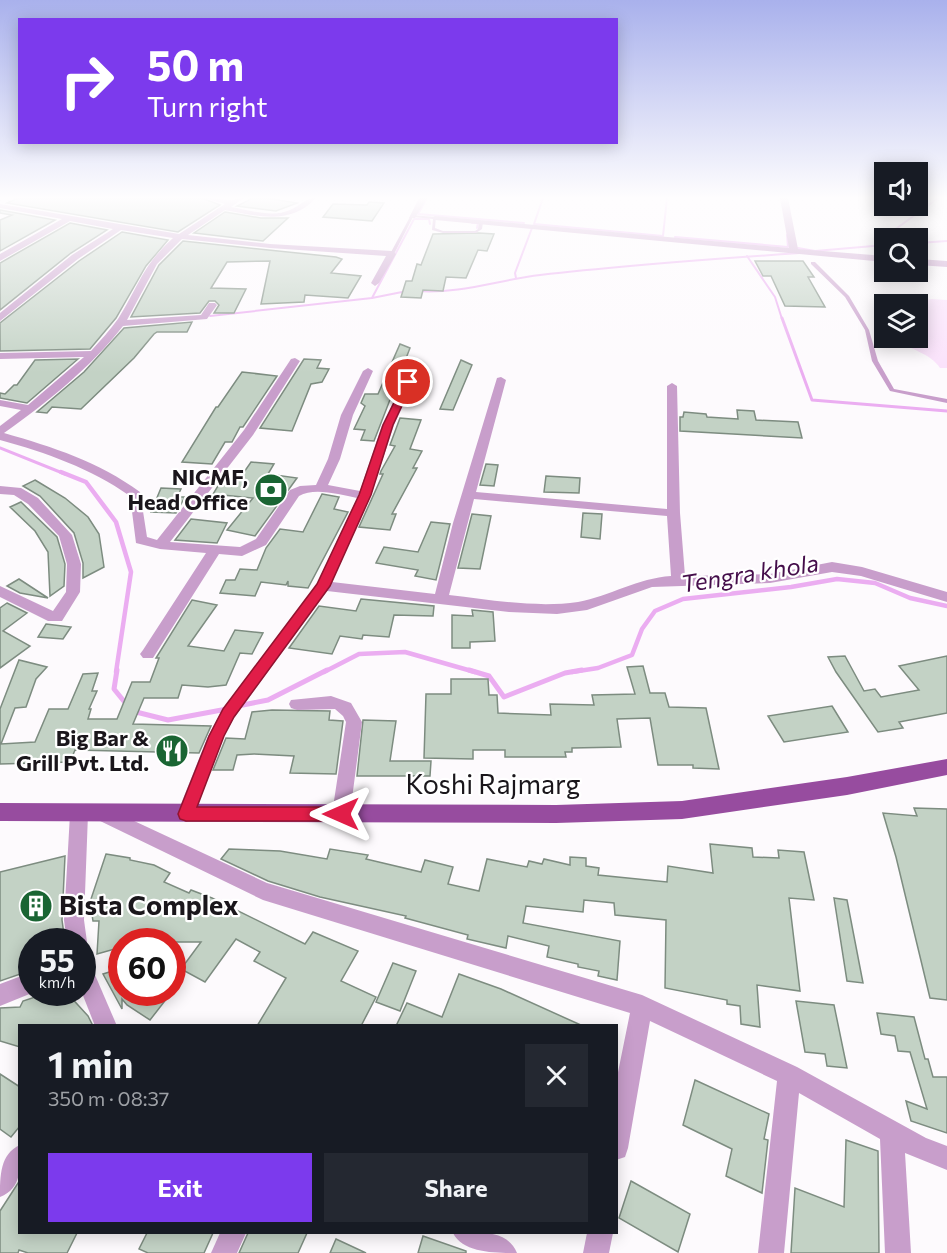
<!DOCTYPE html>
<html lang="en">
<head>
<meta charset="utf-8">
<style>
	body { margin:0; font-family:Commissioner,sans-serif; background:#242831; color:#f1f3f6; height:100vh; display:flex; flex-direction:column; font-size:22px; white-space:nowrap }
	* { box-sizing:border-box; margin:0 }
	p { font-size:20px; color:#9ea1a6 }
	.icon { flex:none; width:33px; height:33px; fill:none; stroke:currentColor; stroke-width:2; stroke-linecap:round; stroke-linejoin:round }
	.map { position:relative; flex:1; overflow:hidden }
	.side { position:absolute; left:18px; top:1024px; width:600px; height:210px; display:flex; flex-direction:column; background:#171b24; border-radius:0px; box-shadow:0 3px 15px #0003 }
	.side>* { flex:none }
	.hud { position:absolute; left:18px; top:18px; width:600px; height:126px; border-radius:0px; box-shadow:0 3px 15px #0003; background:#7c3aed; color:#fff; overflow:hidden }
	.buttons { position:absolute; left:874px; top:162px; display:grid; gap:12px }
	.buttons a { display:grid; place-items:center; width:54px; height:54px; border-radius:0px; background:#171b24; box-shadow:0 3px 15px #0003; font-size:30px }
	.speed { position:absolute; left:18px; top:928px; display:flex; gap:12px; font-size:30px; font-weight:700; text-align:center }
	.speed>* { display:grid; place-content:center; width:78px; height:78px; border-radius:50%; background:#171b24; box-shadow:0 3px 15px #0003; line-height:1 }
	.speed small { font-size:15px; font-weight:400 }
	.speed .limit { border:9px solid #d22; background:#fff; color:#111 }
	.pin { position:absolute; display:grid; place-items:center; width:51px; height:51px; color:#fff; margin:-26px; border:3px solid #fff; border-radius:50%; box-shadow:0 2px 6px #0007 }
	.me { position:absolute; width:66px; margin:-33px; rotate:270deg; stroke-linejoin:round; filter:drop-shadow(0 0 4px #0008) }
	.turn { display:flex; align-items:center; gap:21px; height:126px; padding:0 30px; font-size:27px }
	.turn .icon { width:78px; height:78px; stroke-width:2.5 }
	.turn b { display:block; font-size:42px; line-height:51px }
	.round { display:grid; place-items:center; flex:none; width:63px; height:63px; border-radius:0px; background:#242831 }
	.head { display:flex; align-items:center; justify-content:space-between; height:102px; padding:0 30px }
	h1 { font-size:36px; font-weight:700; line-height:45px }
	.cta { display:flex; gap:12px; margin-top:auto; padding:12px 30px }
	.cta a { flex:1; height:69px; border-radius:0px; background:#7c3aed; color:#fff; font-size:24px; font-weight:700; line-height:69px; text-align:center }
	.cta a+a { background:#242831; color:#f1f3f6 }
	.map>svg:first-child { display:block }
</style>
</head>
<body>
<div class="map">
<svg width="947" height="1253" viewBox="0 0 947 1253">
	<rect width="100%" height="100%" fill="#fdfafd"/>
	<path fill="#fae1fb" d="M932,299L947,300V368H940C931,353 909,350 895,338H918V304H902Z"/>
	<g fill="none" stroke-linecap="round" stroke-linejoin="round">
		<g stroke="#ebadf1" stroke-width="2">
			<path d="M427,198L418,214L524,223"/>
			<path d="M543,198L534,224L663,236L667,198"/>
			<path d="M472,223H478L477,228"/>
			<path d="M675,237L788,247L787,235"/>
			<path d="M891,238L893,231L938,198"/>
			<path d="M918,243L947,241"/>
			<path d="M798,248L815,251L885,245"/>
			<path d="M747,256L775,297L782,319"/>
			<path d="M516,278L515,273L532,228"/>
			<path d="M418,291C459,294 499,280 540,275C627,265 713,259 800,253"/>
			<path d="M372,298L414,219H429L430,224"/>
			<path d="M210,316L372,298L407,291"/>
		</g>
		<g stroke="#ebadf1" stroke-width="3">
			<path d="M782,318L812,400L947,411"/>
			<path d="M0,448L65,474"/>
		</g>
		<g stroke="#ebadf1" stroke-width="4.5">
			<path d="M61,472L86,482L116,522L131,572L116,672"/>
			<path d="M324,672L359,654L405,652L475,672"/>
			<path d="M572,672L598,668L632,655L642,629L655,611L683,599L791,587L837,579L875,583L910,598L947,606"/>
		</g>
		<g stroke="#ebadf1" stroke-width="5">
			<path d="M117,670L114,689L127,705"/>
			<path d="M469,670L489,676L504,697L565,673L582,670"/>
			<path d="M238,706L268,700L327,670"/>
			<path d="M132,711L168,720L227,709"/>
		</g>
	</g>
	<g fill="#c3d2c5" stroke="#7d8c80" stroke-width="1.5">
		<path d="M18,198H202L220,205L178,232L7,203Z"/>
		<path d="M253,198H266L297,203L276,211L237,206Z"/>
		<path d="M369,202L384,203L372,221L323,217L333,204L367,205Z"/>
		<path d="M0,210L55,220L0,251V220L12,215L0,213Z"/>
		<path d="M225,212L261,218H288L263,241L194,233Z"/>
		<path d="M70,223L107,230L71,253L0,310V263Z"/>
		<path d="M122,232L168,240L146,266L116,318L90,349L0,351V323L79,261Z"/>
		<path d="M479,233L494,234L487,251L478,250L466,278L446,277L443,291L423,290L421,298L401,297L406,281H412L417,264L421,265L433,234Z"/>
		<path d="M183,241L336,257L342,259L331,273L361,276L348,298L305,295L304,302L261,304L270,261L227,262L211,288L246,289L234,313H214L219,305L215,301H209L200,313L131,317L159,265Z"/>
		<path d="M755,261H803L814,277H808L825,307L785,306L771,276H763Z"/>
		<path d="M192,322L187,332H157L154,334L134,358L81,409L52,407L47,413L37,412L84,372L124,328Z"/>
		<path d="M400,344L410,348L374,441L361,440L365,430L354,429L365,406L361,403L365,394H378Z"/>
		<path d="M78,359L27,403L0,398V393L5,394L14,385H17L35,360Z"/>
		<path d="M304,359L321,360L317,368L329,369L322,382L311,384L292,431L260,428Z"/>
		<path d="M461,360L472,365L453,410L440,409Z"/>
		<path d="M242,372L277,376L243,427H240L232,442H225L212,464L182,462L216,407H218Z"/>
		<path d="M737,410L754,411L756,420L798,422L802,438L680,431V417H683L684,412L706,414L707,417L738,419Z"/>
		<path d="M400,418L421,420L410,449L422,451L413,468H417L392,514H396L390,530L359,527L383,474H380L381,471L395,446L390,445Z"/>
		<path d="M251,462L274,464L268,474L297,478L255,536L227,530L253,498L213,494L224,476L240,478Z"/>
		<path d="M486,464L498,465L494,486L480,485Z"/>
		<path d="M546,476L580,478L579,493L544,492Z"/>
		<path d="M35,480L65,498L88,517L99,534L104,567L83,578V563L74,533L40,496L23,486Z"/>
		<path d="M161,488L181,489L177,497H185L176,513L151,512Z"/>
		<path d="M322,494L339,497L334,509L348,512L308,588L288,586V581L286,585L261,582L255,596L220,593L226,580H235L240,569L257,570L266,548L280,529L303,532Z"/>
		<path d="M21,502L57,537L65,564L64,586L50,596L48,552L35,531L10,507Z"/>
		<path d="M583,513L602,514L600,539L581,537Z"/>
		<path d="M472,514L491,516L480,569L458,568Z"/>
		<path d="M191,519L227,523L217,543L175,540Z"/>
		<path d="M431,522L450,524L436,580L415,576L418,570L376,563L384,547L418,552Z"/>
		<path d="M19,579L48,598L20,593L7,586Z"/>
		<path d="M361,599L434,606L433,616L394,615L389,637L363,635L362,639L340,636L332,654L289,648L319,606L356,611Z"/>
		<path d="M192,600L217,605L188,646L224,651L235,630L263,633L252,654L240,653L226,685L208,687L182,685L178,698H144L133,724L211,726L199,753L75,750L70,762L0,764V709L19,660L47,667L36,679L26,707L15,708L1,744L35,742L49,709H68L83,674L98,673L92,691H97L89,709H91L88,719H117L132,682H150L159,658H156Z"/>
		<path d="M7,603L27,613L3,631L30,646L0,668V608Z"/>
		<path d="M472,610L493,612L495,641L470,642V648H452V615L473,616Z"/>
		<path d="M46,624L71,627L63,639L38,637Z"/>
		<path d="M845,656L864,691L875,689L881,697L919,690L899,666L947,656V713L899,722L903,728L878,732L836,672L828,657Z"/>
		<path d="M643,666L650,693H665L669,707L706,708L719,769L693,768V765H658L650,718L617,719L621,747L572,748V752H565L566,757H505V750H473V759L424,758L426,694H451V679H488L489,695H497L498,713L551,715L550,704L594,705L592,695L635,694L627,667Z"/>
		<path d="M832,706L848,732L784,742L768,716Z"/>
		<path d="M272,710L330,711L329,720L343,721L336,774L290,773L294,756L254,754L237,755L233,770H213L226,738L245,739L252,712Z"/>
		<path d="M363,720L396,721L390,761H431L430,776H357Z"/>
		<path d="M914,808L947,809V1000L930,998L896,857L883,813L917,816Z"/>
		<path d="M710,844L752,848L753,857L779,858L778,850L804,852L814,900L789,898L800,991L757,985L760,1027L741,1024L740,1006L727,1004V1000L665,988L666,920L615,915L614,903L584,900L583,912L526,906L523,923L620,941L617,980L598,976L599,971L578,967V964L547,957L549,946L508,936L506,948L467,939L468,935L405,918L406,916L320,897L268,881L221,859L229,849L280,851L327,859L330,849L368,855L366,859L421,872L425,860L453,867L448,884L479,891L487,859L527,867L529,861L542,864L544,859L570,865V857L586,858V866L599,868L598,875L667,882L668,866L713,873Z"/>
		<path d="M106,854L130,858V860L154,865L170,873L164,882L189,893L191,890L212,898L305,944L313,932L358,951L341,981L376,997L361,1026H257L286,978L254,961L260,952L236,939L205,982L181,969L201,942H122V947L97,954L99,921H93L90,902Z"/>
		<path d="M65,856L62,920L65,942H32V970L0,981V872Z"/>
		<path d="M834,898L847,900L863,983L847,981Z"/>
		<path d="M393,963L416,971L400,1011L376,1002Z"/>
		<path d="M122,968V993H171L150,1020L127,1005L122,999V1009L103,974Z"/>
		<path d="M459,974L501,989L583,1026H396L407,1003L442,1017Z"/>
		<path d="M47,993H67L88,1016L93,1026H20V1047L0,1041V1008L20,1007L23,1001Z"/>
		<path d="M796,1001L834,1005L847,1068L827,1066L825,1054L805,1052Z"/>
		<path d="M877,1013L914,1017L925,1059H928L933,1077H947V1133L911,1121L906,1101L927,1109L910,1052L898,1051L895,1036L881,1034Z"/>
		<path d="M0,1074L20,1087V1126L11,1137L0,1129Z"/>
		<path d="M695,1080L769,1114L764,1139L768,1140L762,1193L726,1176L732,1149L683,1125Z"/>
		<path d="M846,1140L878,1151L879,1253H791L795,1188L844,1207Z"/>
		<path d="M20,1180V1233H77L67,1253H28L19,1250L18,1253H0V1211Z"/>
		<path d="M631,1181L690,1214L678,1252L619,1218Z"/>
		<path d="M147,1233H213L204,1253H148L139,1249Z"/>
		<path d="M248,1233H307L298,1253H239Z"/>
		<path d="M423,1236L466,1251V1253H418Z"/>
		<path d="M336,1239L366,1253H330Z"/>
	</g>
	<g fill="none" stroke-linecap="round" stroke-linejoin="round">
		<g fill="#c89ecb" fill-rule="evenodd">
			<path d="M411,215L436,217L435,228L443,231H475L478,229L479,222L481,221L483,222L482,229L476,233H443L432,230L433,219L413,217L394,254L391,255L390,254Z"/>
			<path d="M811,262H815L849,296L869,330L878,361L894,389L947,399V403L890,391L872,361L865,330L845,297L811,264Z"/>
		</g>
		<g fill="#c89ecb" fill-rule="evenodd">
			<path d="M204,198L231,200L244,198L231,207C249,210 272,218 290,210C300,206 305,198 316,198C290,226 258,216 225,210L188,235L270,244L392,251L396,254L379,283L375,286L371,283L386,256L270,248L182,239L157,264L127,320L201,315L209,303H215L217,305L207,319L123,326C89,369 48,402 4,433C53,447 99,462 140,492L147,537L157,540L244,430L291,359L295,358L300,361L253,435L170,542L240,547L256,539L290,490L300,486L316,485L328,459L341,415L363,371L368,368L373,371L353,415L340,459L328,485L360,491L382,425L411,367L416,364L421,367L394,425L371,495L332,582L435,594L453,523L497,378L501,377L506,380L476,492L667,509V386L672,383L677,386L680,513L685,576L770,574L832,562L862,567L947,592V602L861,576L832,572L770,583L652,587L587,610L557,614L509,612L327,591L234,718L224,736L192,819L186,822L180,819L177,814L208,736L222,710L317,584L357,498C340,495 315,487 299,496L266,545L242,556L219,554L153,658H143L140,654L143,650L206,553L160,549L136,543L130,496C90,468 47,453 0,440V426L21,410L0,406V400L28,405L84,357L0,359V353L91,351C100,341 110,330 118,319C139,286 142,266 173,238L121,230L78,259L0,321V313L72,255L113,229L70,221L0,261V254L62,219L0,208V204L179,234L225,204ZM474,499L667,516L671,576C638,578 610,596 578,602C536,608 491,600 449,595Z"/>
			<path d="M419,198H427L415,218H409Z"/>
			<path d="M780,198H788L798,249L885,256V262L435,220L431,218L435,216L789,248Z"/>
			<path d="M918,259L947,261V267L918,265Z"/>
			<path d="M0,486L21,488L38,498L72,535L81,564L80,592L62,621H48L0,597V586L53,611L66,592L67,564L59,536L28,504L14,495L0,494Z"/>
			<path d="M331,696L351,703L362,722L350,814L347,819L341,822L335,819L332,814L346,722L343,716L335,709L297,710L291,708L289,704L291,700Z"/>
			<path d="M79,806L85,809L88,814L84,920L87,942L82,950V942H67L64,920L70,814L73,809Z"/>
			<path d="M102,806L267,883L642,995L797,1067L926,1138L947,1146V1170L905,1153L911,1253H885L880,1139L799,1093L784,1253H758L777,1081L650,1021L628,1148L625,1157L616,1160V1082L630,1013L263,900L96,819L93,814L96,809Z"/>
			<path d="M82,958L89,961L117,1026H95L82,993Z"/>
			<path d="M32,972V993L0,1006V984Z"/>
			<path d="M20,1145C20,1166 23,1188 0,1197C0,1176 0,1154 20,1145Z"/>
			<path d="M220,1233H246L237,1253H211Z"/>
			<path d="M453,1233C476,1233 507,1228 517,1253C495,1253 463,1253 453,1233Z"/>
			<path d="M587,1233H613L609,1253H583Z"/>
		</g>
		<path fill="#974c9f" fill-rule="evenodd" d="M947,759V775L847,795L682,819L556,823L0,821V803L556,805L682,801L847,777Z"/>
	</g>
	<linearGradient id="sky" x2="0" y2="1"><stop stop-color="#a9b1ec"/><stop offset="0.53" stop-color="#fefdfe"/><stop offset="1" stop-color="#fefdfe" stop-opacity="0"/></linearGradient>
	<rect width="947" height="373" fill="url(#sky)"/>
	<path fill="#e11d48" stroke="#92132f" stroke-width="1.5" d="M408,379L413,382L393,425L371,495L330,586L234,717L224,736L197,807H341L347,809L350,814L347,819L341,821H186L180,819L178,814L209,736L223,709L317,584L359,495L383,425L404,382Z"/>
	<defs>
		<g id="bank-disc" transform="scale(1.725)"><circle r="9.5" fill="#1a6533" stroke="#fff"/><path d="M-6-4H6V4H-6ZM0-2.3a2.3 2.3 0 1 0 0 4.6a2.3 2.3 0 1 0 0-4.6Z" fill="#fff"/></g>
		<g id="restaurant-disc" transform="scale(1.725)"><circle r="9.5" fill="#1a6533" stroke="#fff"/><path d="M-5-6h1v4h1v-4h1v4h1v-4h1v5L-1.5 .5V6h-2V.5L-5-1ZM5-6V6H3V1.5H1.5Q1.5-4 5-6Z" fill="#fff"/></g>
		<g id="building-disc" transform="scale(1.725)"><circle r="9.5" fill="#1a6533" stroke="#fff"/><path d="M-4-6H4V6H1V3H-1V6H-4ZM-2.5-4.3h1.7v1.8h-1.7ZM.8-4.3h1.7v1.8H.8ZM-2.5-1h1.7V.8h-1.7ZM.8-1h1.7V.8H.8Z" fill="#fff"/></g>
	</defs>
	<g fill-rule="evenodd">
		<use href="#bank-disc" x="271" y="490"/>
		<use href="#restaurant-disc" x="172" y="751"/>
		<use href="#building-disc" x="36" y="906"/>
	</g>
	<g text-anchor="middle" stroke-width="4.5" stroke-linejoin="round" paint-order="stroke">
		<g font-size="22" font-weight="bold" fill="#1a161b" stroke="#fff" text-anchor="end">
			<text x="248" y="485">NICMF,<tspan x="248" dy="25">Head Office</tspan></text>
			<text x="149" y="746">Big Bar &amp;<tspan x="149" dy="25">Grill Pvt. Ltd.</tspan></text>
		</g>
		<g font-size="24" font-style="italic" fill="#440d4a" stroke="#fff">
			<text transform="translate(750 574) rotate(-9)" y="8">Tengra khola</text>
		</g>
		<g font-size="27" fill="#1a161b" stroke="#fff">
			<text x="493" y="794">Koshi Rajmarg</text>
		</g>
		<g font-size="27" font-weight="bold" fill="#1a161b" stroke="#fff" text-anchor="start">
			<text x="59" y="915">Bista Complex</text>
		</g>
	</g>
</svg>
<div class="buttons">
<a><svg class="icon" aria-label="sound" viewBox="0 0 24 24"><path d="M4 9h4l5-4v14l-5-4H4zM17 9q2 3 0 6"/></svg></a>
<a><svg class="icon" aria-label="search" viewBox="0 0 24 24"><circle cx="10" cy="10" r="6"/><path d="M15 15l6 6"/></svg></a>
<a><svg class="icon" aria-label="layers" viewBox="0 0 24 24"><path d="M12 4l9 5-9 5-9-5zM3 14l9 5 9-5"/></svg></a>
</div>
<div class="speed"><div>55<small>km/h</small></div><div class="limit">60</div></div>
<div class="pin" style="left:408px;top:382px;background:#d93025"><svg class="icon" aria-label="arrive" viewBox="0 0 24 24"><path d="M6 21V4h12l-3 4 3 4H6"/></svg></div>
<svg class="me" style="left:341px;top:814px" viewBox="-20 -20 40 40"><path d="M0-17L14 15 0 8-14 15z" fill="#e11d48" stroke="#fff" stroke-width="4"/></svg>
<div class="hud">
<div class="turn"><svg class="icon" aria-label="right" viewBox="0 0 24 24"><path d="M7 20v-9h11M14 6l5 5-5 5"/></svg><div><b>50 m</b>Turn right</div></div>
</div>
<section class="side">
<div class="head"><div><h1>1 min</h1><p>350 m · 08:37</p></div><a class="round"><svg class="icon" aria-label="close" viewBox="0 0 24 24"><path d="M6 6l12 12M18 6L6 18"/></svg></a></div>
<div class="cta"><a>Exit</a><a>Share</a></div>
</section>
</div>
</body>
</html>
